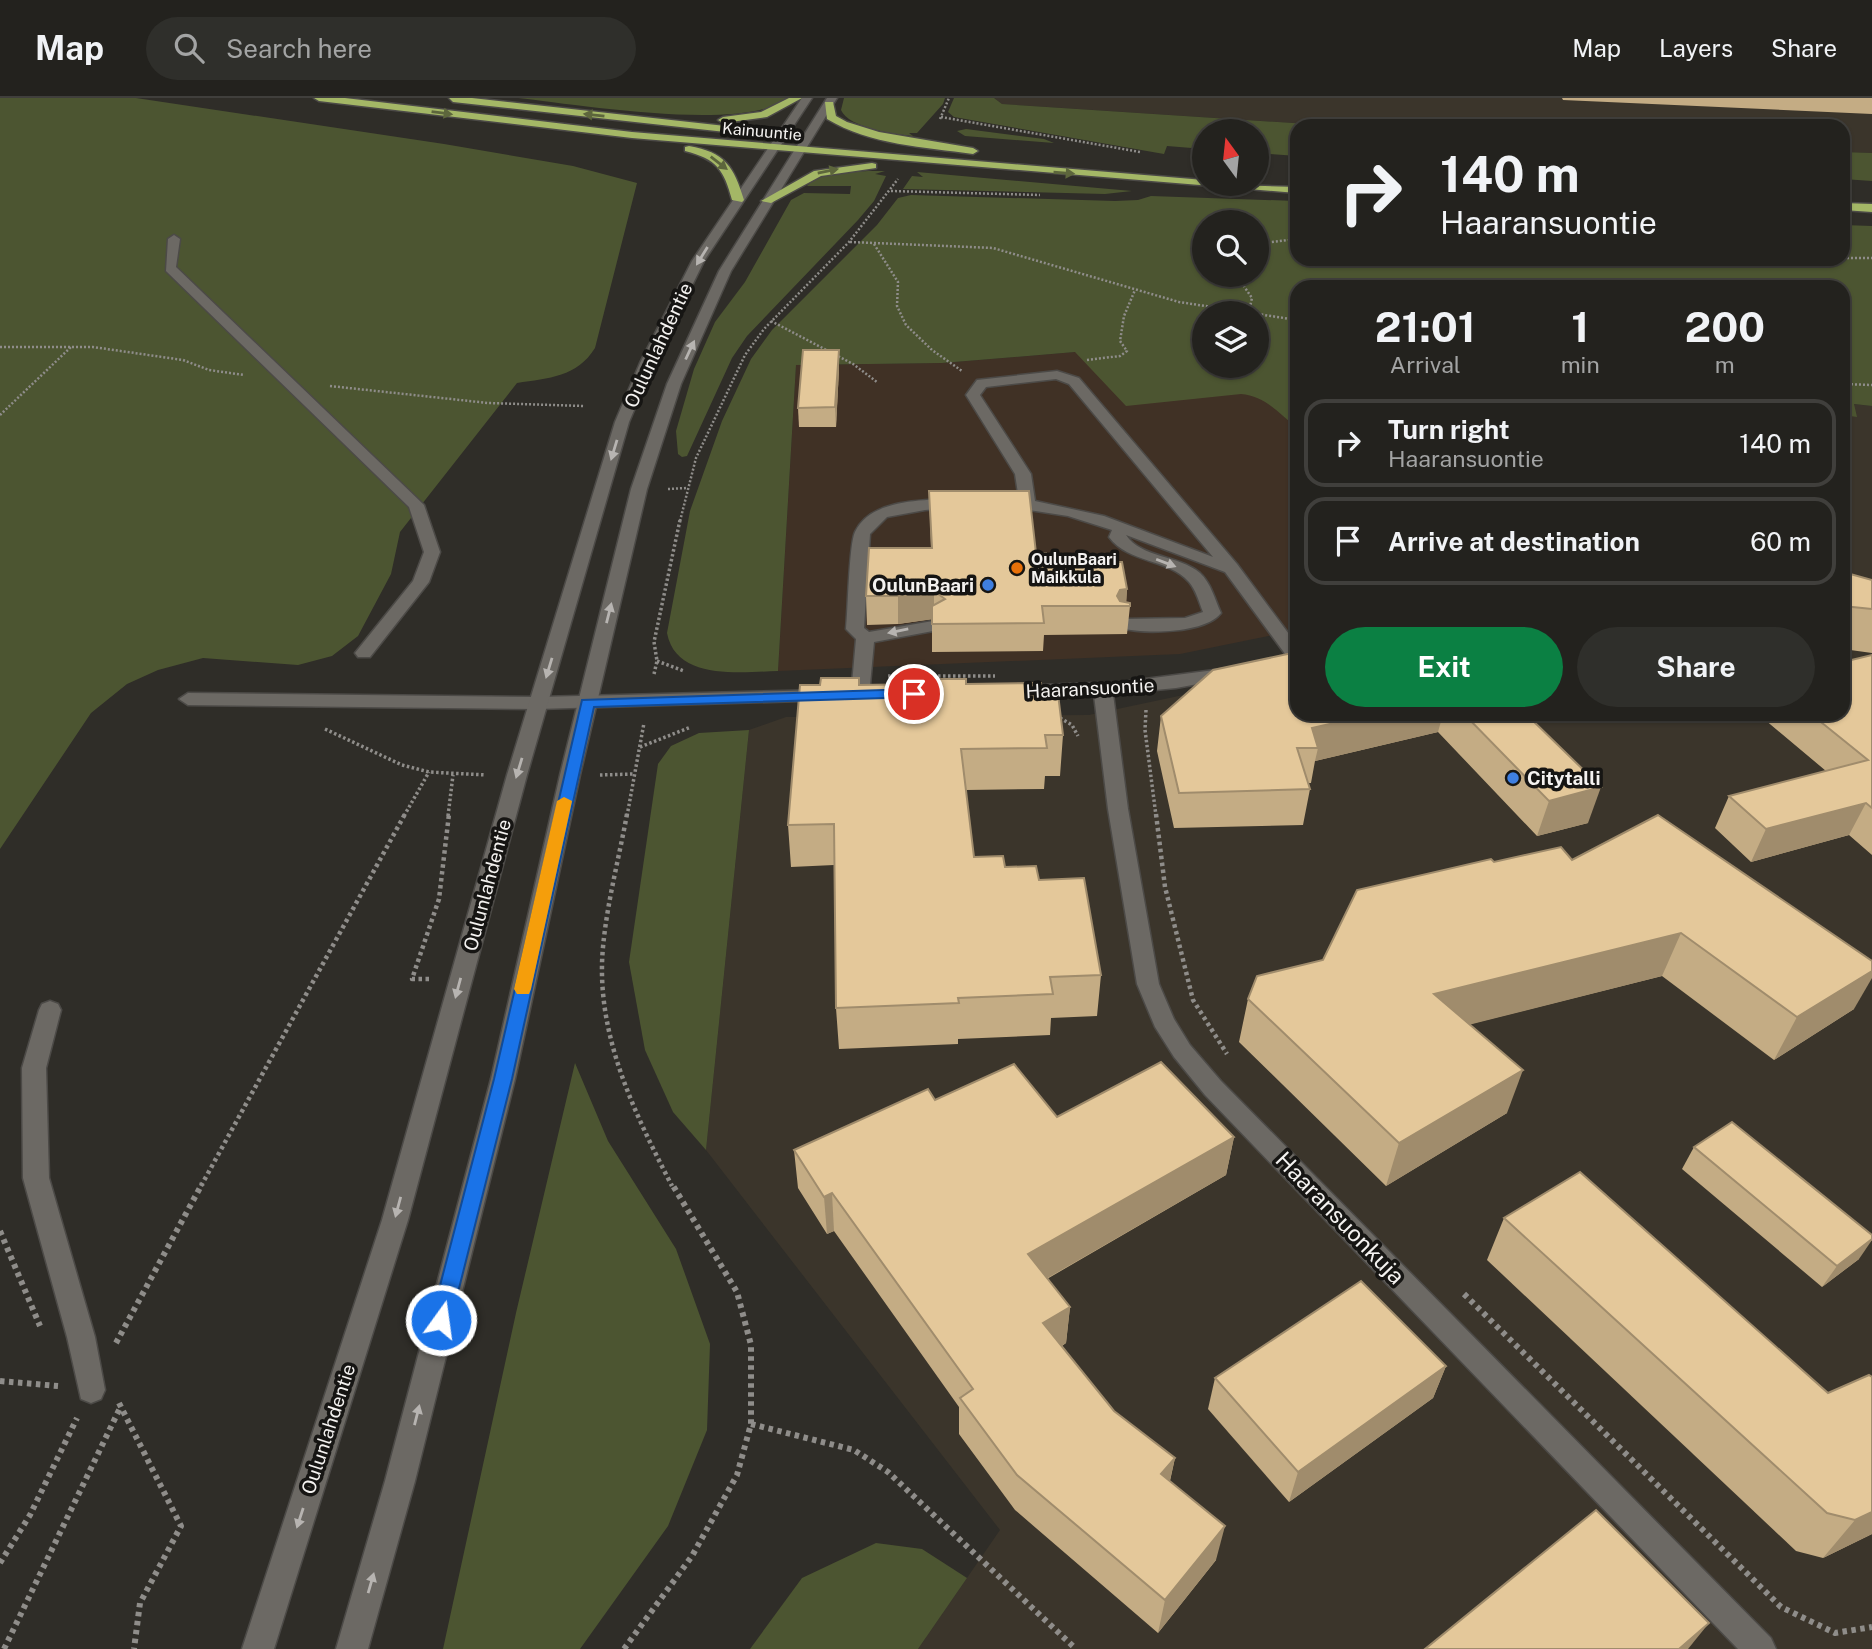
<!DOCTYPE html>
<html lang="en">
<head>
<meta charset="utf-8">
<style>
	body { margin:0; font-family:"Public Sans",sans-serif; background:#2f2f2b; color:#f1f3f6; height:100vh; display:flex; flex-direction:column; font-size:26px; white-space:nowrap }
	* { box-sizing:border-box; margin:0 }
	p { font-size:23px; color:#a3a4a4 }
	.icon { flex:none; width:38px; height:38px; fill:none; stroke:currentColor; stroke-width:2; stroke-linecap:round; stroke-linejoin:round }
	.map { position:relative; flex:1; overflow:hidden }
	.panel { position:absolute; left:1290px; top:182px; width:560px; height:441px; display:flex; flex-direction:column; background:#23221e; border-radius:21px; box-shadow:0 2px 5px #0004,0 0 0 2px #403f3c }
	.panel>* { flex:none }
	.hud { position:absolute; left:1290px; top:21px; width:560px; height:147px; border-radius:21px; box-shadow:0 2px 5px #0004,0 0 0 2px #403f3c; background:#23221e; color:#f1f3f6; overflow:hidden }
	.needle { width:46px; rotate:345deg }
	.controls { position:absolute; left:1192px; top:21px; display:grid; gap:14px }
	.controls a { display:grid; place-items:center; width:77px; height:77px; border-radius:50%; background:#23221e; box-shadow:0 2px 5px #0004,0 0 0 2px #403f3c; font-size:35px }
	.pin { position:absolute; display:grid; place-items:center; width:60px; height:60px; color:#fff; margin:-30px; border:4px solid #fff; border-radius:50%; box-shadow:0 2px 7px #0007 }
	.me { position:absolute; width:77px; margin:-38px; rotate:14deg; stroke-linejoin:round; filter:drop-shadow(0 0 5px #0008) }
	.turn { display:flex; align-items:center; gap:24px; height:147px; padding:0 35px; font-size:32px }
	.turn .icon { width:91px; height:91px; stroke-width:2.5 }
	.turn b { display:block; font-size:49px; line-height:60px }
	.eta { display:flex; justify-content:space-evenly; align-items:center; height:119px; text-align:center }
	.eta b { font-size:42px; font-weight:700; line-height:49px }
	.action { display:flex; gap:14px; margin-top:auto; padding:14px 35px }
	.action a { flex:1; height:80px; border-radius:42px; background:#0b8043; color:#fff; font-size:28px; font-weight:700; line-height:80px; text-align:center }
	.action a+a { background:#2f2f2b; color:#f1f3f6 }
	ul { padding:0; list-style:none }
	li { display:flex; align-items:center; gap:21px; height:88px; margin:0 14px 10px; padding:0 21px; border:4px solid #403f3c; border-radius:21px }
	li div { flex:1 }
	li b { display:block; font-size:26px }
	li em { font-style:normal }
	header { display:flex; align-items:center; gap:42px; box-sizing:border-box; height:98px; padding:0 35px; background:#23221e; border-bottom:2px solid #403f3c }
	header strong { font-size:33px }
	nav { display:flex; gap:38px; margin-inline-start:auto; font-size:24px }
	.search { width:490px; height:63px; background:#2f2f2b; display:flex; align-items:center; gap:18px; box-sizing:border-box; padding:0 24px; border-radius:38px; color:#a3a4a4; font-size:26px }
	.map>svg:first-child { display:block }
</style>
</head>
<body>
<header>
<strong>Map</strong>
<div class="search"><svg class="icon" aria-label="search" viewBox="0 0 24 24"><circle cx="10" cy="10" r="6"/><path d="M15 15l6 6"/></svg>Search here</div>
<nav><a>Map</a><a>Layers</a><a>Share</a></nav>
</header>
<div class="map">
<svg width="1872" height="1551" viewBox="0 0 1872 1551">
	<rect width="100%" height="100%" fill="#2f2d28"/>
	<path fill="#403125" d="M1075,254L1297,279V532L1180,556L778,573L796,267L942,265Z"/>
	<g fill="#3b352b">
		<path d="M994,0H1872V55L1843,54V28H1339L1002,6Z"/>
		<path d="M1843,305L1872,308V1551H918L1000,1432L706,1052L749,632L786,619L1089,617L1297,573V616H1843Z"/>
	</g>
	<g fill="#4c5531" fill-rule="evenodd">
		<path d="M0,0H136L444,46L573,68L637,85L595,250C577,279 549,280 517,285L400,434L391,476L358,538L332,558L298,567L203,560L158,572L127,586L91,615L0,751Z"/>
		<path d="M518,0H788C745,35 575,6 518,0Z"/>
		<path d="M844,0H945L943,6L917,35H909L913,38C894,36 849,30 841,12Z"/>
		<path d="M954,0H994L1002,6L1339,28H1297V58L1257,55L1256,33H1204V51L1167,48L1164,56L954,19L948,14Z"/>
		<path d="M966,31L1044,41L1054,45L965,38L957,33Z"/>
		<path d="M1843,54L1872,55V83L1843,81Z"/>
		<path d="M885,73L875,76L886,78L874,103L858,122L747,238L732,260L687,358L682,359L678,356L676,333L694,271L715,224L745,184L791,102L804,95L850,96L851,88H807C819,72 865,73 885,73Z"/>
		<path d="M917,74L1132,93L1105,96L903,91L912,78L923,79Z"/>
		<path d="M911,97L1115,103L1138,102L1151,98L1297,103V161H1843V127L1872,128V308L1854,306L1857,319L1843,317V189H1297V330C1279,315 1265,298 1241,296L1126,308L1075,254L942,265L796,267L778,573C741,574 676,583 667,535L690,413L722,323L751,261L772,232L877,127L898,100ZM1204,124H1256V177H1204ZM1204,215H1256V268H1204Z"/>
		<path d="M749,632L706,1052L673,1014L645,952L629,864L658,666L671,648L699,635Z"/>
		<path d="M575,965L608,1043L676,1151L710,1246L707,1332L668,1428L580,1551H443L516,1215Z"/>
		<path d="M876,1445L922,1451L967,1480L918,1551H750L802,1480Z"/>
	</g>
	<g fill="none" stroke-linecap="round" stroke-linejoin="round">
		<g stroke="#4c4a47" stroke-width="3">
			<g id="lane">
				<path d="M174,137L180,141L176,169L424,407L440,454L429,484L370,559H358L355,555L413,483L424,454L409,409L166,173L168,141Z"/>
				<path d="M1057,273L1079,280L1237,466L1297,547V565L1291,564L1225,474L1126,437C1141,460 1179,457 1200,475C1211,485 1215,502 1221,515C1205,536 1144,536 1120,530L1117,526L1120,522L1126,521L1185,520L1203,514C1199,504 1196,492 1189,484C1168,460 1129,466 1109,439L1112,432L1068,418L1009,409L1007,406L1009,403L1019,402L1015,376L966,297L977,282ZM1056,281L1069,286L1213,459L1104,418L1035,403L1031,376L980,297L986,289Z"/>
				<path d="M958,401L966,406L964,409L925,412L887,419L870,436L864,530L869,534L933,523L942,528L933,533L874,544L869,597L860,603L853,601L851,597L856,541L846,531C848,513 849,446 855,434C871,400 926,402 958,401Z"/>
				<path d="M50,903L58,906L61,912L46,970L49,1080L95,1239L105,1292L101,1301L91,1305L81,1301L67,1239L23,1080L22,970L39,912L42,906Z"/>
			</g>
		</g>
		<g stroke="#4c4a47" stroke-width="3">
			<g id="street">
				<path d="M1230,570L1239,575L1236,579L1176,590L1113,596L1128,711L1159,886L1174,921L1190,947L1221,983L1771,1540L1776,1551H1738L1205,997L1174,959L1155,929L1137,886L1108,711L1094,597L1015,600L1006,594L1015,588L1122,584Z"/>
				<path d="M825,592L834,598L832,602L538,611L188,607L179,601L188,595L538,599Z"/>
			</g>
		</g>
		<g stroke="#4c4a47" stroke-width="3">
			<g id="secondary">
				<path d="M802,0H812L704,163L654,265L629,324L527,677L408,1122L274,1551H242L382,1122L507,677L615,324L640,265L692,163Z"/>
				<path d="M827,0H837L731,173L681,286L647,391L580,677L515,981L415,1383L368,1551H336L385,1383L491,981L560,677L631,391L667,286L719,173Z"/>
			</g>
		</g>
		<g stroke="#4c4a47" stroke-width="3">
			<g id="highway">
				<path d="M314,0H345L632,34L1204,82V86L1297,89V95L632,40L319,3Z"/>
				<path d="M449,0H472L780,34L785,37L780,40L453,4Z"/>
				<path d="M789,0H802L767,19L723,25L718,22L723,19L761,14Z"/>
				<path d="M825,4H833L836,18L847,24L879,34L973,50L978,53L973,56C925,49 870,47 827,21Z"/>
				<path d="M689,48C725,54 734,69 744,102L742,104L732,102C724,72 717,61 685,53V49Z"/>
				<path d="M872,65L876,66V70L821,78L771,105L761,103L814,73Z"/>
				<path d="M1843,105L1872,106V114L1843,112Z"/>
			</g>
		</g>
		<g stroke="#8f8d8a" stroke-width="2.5" stroke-dasharray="2 2" stroke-linecap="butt">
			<path d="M941,19L1140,54"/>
			<path d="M940,21L949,0"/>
			<path d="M891,93L1040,97"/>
			<path d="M850,144L993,150L1179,204L1297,222"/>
			<path d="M874,146L898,184L897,208L906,227L932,252L962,273"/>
			<path d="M1256,146L1297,141"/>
			<path d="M1843,160H1872"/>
			<path d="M1240,177L1239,181L1252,200L1249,213"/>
			<path d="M771,223L853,266L877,284"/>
			<path d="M0,249H93L183,262L209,272L244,277"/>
			<path d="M1087,262L1120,258L1127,253L1120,243L1124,218L1135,192"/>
			<path d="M1843,286L1872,287"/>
			<path d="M330,288L488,305L584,308"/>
			<path d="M0,317L71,249"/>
			<path d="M668,391L687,390"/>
			<path d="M680,423L696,360L745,257L764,231L849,144L898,81"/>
		</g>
		<g stroke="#8f8d8a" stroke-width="3.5" stroke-dasharray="2.5 2.5" stroke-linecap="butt">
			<path d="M657,563L684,573"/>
			<path d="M654,576L657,563L654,544L680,422"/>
			<path d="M888,578H995"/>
			<path d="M1146,612L1145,632L1156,718"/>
			<path d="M1060,620L1072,627L1078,638"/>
			<path d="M325,631L402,667L429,674L486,677"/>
			<path d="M640,649L691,629"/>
			<path d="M600,677L634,676"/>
			<path d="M404,718L429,674"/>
			<path d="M448,718L453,677"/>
			<path d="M627,718L644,625"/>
		</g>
		<g stroke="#8f8d8a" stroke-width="4.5" stroke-dasharray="3.5 3.5" stroke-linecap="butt">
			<path d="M627,716C619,760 607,805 603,849C595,935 634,1014 672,1088"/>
			<path d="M1156,716L1165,789L1193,902L1227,956"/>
			<path d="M429,881H412L439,801L449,716"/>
			<path d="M201,1088L405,716"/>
		</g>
		<g stroke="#8f8d8a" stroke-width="6" stroke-dasharray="4.5 4.5" stroke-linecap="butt">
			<path d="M0,1133L40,1228"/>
			<path d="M1464,1196L1781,1509L1835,1535L1872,1529"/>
			<path d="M116,1245L202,1086"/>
			<path d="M0,1283L58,1288"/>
			<path d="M119,1305L181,1428L140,1505L134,1551"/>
			<path d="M751,1326L854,1352L888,1374L1076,1551"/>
			<path d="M0,1465L30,1417L77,1320"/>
			<path d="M4,1551L120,1310"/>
			<path d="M624,1551L692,1458L737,1377L751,1326V1247L737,1194L672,1086"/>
		</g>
		<use href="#lane" fill="#6c6964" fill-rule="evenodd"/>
		<use href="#street" fill="#6c6964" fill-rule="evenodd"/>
		<use href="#secondary" fill="#6c6964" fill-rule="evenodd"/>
		<use href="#highway" fill="#a4b766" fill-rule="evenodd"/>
	</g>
	<g fill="#c4ac84">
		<path d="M1562,0H1872V16L1563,2Z"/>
		<path d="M839,271L836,329H799L798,310Z"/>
		<path d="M929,393L1036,455L1046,458L1098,464L1127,491L1126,505L1130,508L1127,536L1044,537L1043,553L932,554V521L898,526L867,527L866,498L931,450Z"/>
		<path d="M1843,474L1872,482V555L1843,551Z"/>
		<path d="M1872,557V757L1849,737L1751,764L1715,730L1729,698L1826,673L1758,616H1843Z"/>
		<path d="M966,586L1041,596L1063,637L1060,678H1045L1044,691L966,692L974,759L1039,782L1101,877L1097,918L1051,920L1050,937L958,941V946L839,951L836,910L834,767L791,769L788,727L860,587Z"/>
		<path d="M1297,616H1526L1588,725L1537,738L1438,634L1315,663L1311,685H1308L1310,691L1303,727L1174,730L1157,653L1161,618Z"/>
		<path d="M1572,762L1854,911L1774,962L1662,878L1470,926L1507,1015L1386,1088L1239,944L1248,901L1323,862L1494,764Z"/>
		<path d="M935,1002L1057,1019L1234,1039L1226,1077L1047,1181L1070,1209L1066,1245L1062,1248L1114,1313L1175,1360L1170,1383L1216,1462L1158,1535L1015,1412L959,1336V1309L834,1133L827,1136L798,1090L794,1052Z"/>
		<path d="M1694,1049L1859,1161L1822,1189L1682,1071Z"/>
		<path d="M1504,1120L1872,1436L1823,1460L1796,1453L1487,1162Z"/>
		<path d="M1446,1268L1433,1300L1289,1404L1208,1311L1215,1280Z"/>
	</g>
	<g fill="#a08c6c">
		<path d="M839,252V271L836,329L835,309Z"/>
		<path d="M1127,491L1126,508H1116L1117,498L1120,492Z"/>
		<path d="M934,493V521L898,526V498Z"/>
		<path d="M1374,616H1443L1438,634L1315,663L1318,650L1312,630Z"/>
		<path d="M1601,689L1588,725L1537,738L1549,703Z"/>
		<path d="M1866,705L1849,737L1751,764L1766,731Z"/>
		<path d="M1681,835L1662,878L1421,939L1434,896Z"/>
		<path d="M1872,873V880L1854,911L1774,962L1797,919Z"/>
		<path d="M1523,972L1507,1015L1386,1088L1399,1045Z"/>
		<path d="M1234,1039L1226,1077L1025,1193L1028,1156Z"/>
		<path d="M832,1095L834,1133L827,1136L824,1099Z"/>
		<path d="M1872,1141V1142L1859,1161L1822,1189L1837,1168Z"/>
		<path d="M1070,1209L1066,1245L1040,1261L1043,1225Z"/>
		<path d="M1446,1268L1433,1300L1289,1404L1298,1374Z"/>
		<path d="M1175,1360L1167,1395L1161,1376Z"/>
		<path d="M1872,1414V1436L1823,1460L1855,1422Z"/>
		<path d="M1225,1428L1216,1462L1158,1535L1165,1502Z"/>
		<path d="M1709,1525L1688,1551H1679Z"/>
	</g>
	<g fill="#e4c89a" stroke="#a08c6c" stroke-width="2">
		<path d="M803,252H839L835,309L798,310Z"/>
		<path d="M929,393H1029L1036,455H1046V458H1097L1098,464H1122L1127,491L1120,492L1117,498L1120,503L1130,505V508H1042L1044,525L932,526V508L945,501L934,493L898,498H866L869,450H932Z"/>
		<path d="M1843,474L1872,482V511L1843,508Z"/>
		<path d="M1297,554V616H1374L1312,630L1318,650H1297L1310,691L1179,695L1161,618L1213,572Z"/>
		<path d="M1872,557V710L1866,705L1766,731L1729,698L1868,662L1811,616H1843V564Z"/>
		<path d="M821,580H859V587L931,586V581H966V586L1041,585V596H1058L1063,637H1045L1047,650L961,651L974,759L1003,758L1005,769L1036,768L1039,782L1084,780L1101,877L1050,879L1053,896L958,900L959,905L836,910L834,726L788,727L800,587H820Z"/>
		<path d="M1464,616H1526L1601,689L1549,703Z"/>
		<path d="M1658,717L1872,863V873L1797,919L1681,835L1434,896L1523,972L1399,1045L1248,901L1257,878L1323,862L1357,792L1491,761L1494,764L1561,749L1572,762Z"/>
		<path d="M1161,964L1234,1039L1028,1156L1070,1209L1043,1225L1114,1313L1175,1360L1161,1376L1225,1428L1165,1502L1017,1377L960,1300L973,1291L832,1095L824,1099L794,1052L928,991L935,1002L1014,966L1057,1019Z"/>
		<path d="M1732,1024L1872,1137V1141L1837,1168L1694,1049Z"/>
		<path d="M1580,1074L1828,1295L1869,1277L1872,1279V1414L1855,1422L1827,1415L1504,1120Z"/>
		<path d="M1361,1183L1446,1268L1298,1374L1215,1280Z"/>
		<path d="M1596,1412L1709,1525L1679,1551H1425Z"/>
	</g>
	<defs><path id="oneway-solid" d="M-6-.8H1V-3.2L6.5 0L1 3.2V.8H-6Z" transform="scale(1.75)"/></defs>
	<g fill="#5d663c">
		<use href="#oneway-solid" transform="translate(442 15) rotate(7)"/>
		<use href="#oneway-solid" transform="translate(594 17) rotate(-174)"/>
		<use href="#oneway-solid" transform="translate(719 65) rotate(38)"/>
		<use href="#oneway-solid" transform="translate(828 73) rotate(-12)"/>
		<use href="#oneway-solid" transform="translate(1064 75) rotate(4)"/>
	</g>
	<g fill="#b7b4b1">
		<use href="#oneway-solid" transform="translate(702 158) rotate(122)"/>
		<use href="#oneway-solid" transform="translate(690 252) rotate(-65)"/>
		<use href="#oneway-solid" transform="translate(614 352) rotate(107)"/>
		<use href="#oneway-solid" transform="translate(1166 465) rotate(21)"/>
		<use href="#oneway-solid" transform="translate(609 515) rotate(-76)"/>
		<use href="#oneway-solid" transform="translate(898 533) rotate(168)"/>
		<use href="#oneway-solid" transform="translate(549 570) rotate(107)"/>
		<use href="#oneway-solid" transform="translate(519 670) rotate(107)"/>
		<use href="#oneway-solid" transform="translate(458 890) rotate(105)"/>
		<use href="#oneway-solid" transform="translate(398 1109) rotate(105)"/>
		<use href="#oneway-solid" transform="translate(417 1317) rotate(-76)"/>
		<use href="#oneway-solid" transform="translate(300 1420) rotate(108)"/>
		<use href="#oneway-solid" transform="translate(371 1485) rotate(-74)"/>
	</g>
	<path fill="#1a73e8" stroke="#114b97" stroke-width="2" d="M914,591L921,596L919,599L594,609L512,981L451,1222L448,1229L441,1231L434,1229L431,1222L494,981L582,602Z"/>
	<path fill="#f59e0b" d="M564,699L572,703L531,891L529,896H517L514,891L557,703Z"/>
	<circle fill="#e8710a" stroke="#161513" stroke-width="2.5" cx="1017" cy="470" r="7"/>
	<g fill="#3f7fe0" stroke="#161513" stroke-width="2.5">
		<circle cx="988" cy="487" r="7"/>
		<circle cx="1513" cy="680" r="7"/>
	</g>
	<g text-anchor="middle" stroke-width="7" stroke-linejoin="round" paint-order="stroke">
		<g font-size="16" fill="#f4f2f0" stroke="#161513">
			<text transform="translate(762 33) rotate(5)" y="6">Kainuuntie</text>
		</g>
		<g font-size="16" font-weight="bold" fill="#f4f2f0" stroke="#161513" text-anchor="start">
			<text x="1031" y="467">OulunBaari<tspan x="1031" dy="18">Maikkula</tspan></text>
		</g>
		<g font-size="19" fill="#f4f2f0" stroke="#161513">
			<text transform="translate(658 247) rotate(-65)" y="7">Oulunlahdentie</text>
			<text transform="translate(1090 590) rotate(-3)" y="7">Haaransuontie</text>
			<text transform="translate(487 787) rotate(-75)" y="7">Oulunlahdentie</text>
			<text transform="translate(328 1331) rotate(-72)" y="7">Oulunlahdentie</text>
		</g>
		<g font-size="19" font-weight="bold" fill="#f4f2f0" stroke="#161513" text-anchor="end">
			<text x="974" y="494">OulunBaari</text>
			<text x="1527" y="687" text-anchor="start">Citytalli</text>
		</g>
		<g font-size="23" fill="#f4f2f0" stroke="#161513">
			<text transform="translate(1340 1120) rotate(46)" y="8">Haaransuonkuja</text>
		</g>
	</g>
</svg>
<div class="controls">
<a><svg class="needle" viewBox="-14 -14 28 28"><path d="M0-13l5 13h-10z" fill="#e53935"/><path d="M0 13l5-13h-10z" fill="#a3a4a4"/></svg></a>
<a><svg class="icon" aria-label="search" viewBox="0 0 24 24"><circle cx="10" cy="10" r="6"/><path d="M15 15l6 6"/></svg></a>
<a><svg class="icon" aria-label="layers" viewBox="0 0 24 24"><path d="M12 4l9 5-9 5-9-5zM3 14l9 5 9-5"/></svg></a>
</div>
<div class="pin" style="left:914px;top:596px;background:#d93025"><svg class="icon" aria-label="arrive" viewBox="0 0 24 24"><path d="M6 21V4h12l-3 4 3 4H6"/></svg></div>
<svg class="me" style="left:441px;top:1222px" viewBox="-20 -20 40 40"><circle r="17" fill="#1a73e8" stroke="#fff" stroke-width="3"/><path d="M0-11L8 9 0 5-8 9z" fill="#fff"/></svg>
<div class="hud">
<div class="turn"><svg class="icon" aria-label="right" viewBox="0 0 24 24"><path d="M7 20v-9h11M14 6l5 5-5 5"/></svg><div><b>140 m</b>Haaransuontie</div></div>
</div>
<section class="panel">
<div class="eta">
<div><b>21:01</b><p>Arrival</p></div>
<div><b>1</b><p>min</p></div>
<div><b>200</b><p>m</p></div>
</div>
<ul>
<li><svg class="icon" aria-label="right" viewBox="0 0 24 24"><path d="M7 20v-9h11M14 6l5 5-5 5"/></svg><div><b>Turn right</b><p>Haaransuontie</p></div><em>140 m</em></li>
<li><svg class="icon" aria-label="arrive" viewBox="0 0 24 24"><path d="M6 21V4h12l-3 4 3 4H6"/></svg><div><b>Arrive at destination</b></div><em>60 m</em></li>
</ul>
<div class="action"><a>Exit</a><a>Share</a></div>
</section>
</div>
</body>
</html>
